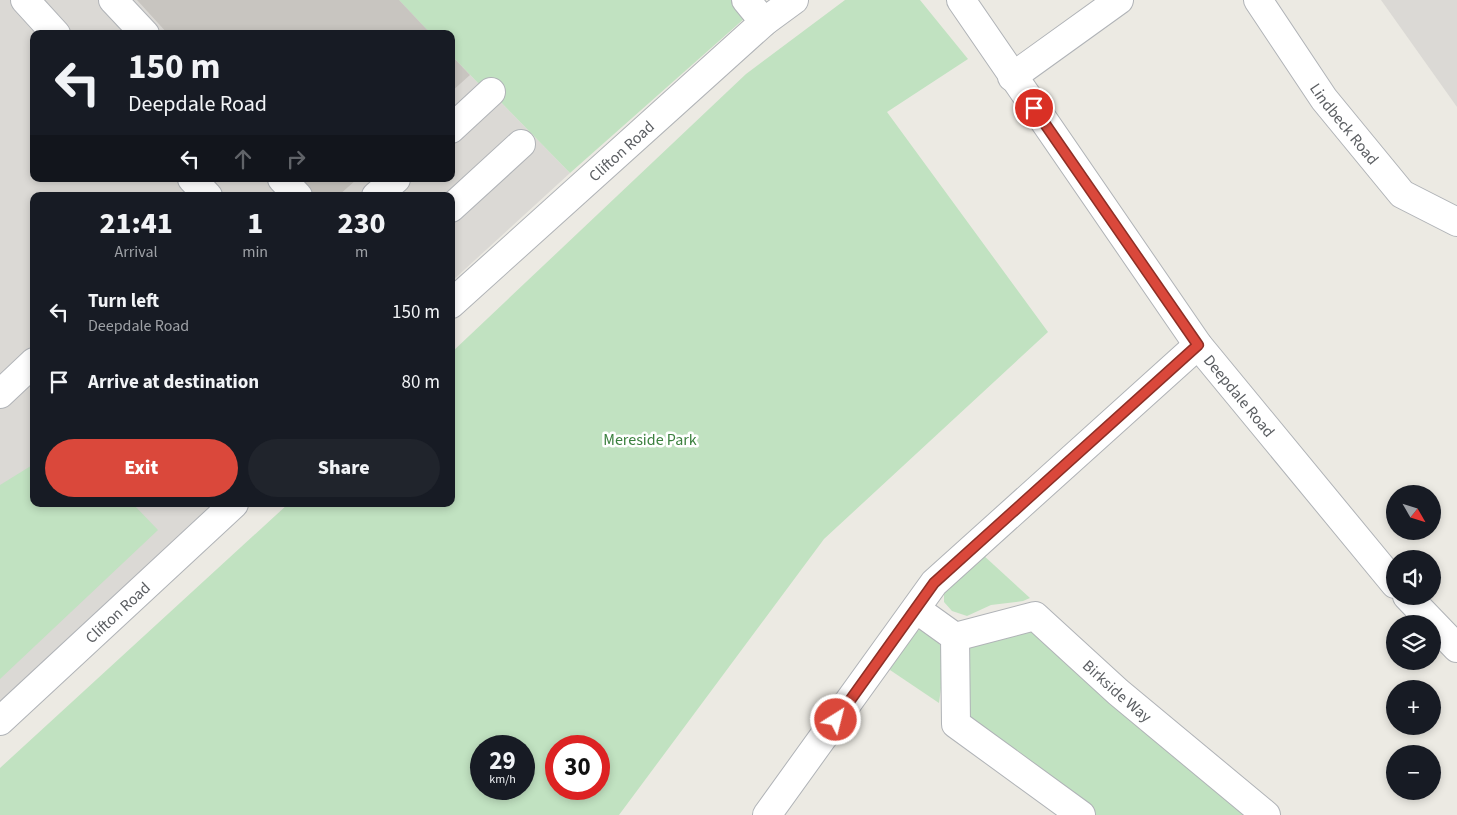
<!DOCTYPE html>
<html lang="en">
<head>
<meta charset="utf-8">
<style>
	body { margin:0; font-family:"Source Sans 3",sans-serif; background:#20242c; color:#f1f3f6; height:100vh; display:flex; flex-direction:column; font-size:19px; white-space:nowrap }
	* { box-sizing:border-box; margin:0 }
	p { font-size:16px; color:#9ea1a6 }
	.icon { flex:none; width:28px; height:28px; fill:none; stroke:currentColor; stroke-width:2; stroke-linecap:round; stroke-linejoin:round }
	.map { position:relative; flex:1; overflow:hidden }
	.panel { position:absolute; left:30px; top:192px; width:425px; height:315px; display:flex; flex-direction:column; background:#171b24; border-radius:10px; box-shadow:0 2px 8px #0003 }
	.panel>* { flex:none }
	.hud { position:absolute; left:30px; top:30px; width:425px; height:152px; border-radius:10px; box-shadow:0 2px 8px #0003; background:#171b24; color:#f1f3f6; overflow:hidden }
	.needle { width:32px; rotate:129deg }
	.buttons { position:absolute; left:1386px; top:485px; display:grid; gap:10px }
	.buttons a { display:grid; place-items:center; width:55px; height:55px; border-radius:50%; background:#171b24; box-shadow:0 2px 8px #0003; font-size:25px }
	.speed { position:absolute; left:470px; top:735px; display:flex; gap:10px; font-size:25px; font-weight:700; text-align:center }
	.speed>* { display:grid; place-content:center; width:65px; height:65px; border-radius:50%; background:#171b24; box-shadow:0 2px 8px #0003; line-height:1 }
	.speed small { font-size:12px; font-weight:400 }
	.speed .limit { border:8px solid #d22; background:#fff; color:#111 }
	.pin { position:absolute; display:grid; place-items:center; width:42px; height:42px; color:#fff; margin:-21px; border:2px solid #fff; border-radius:50%; box-shadow:0 1px 5px #0007 }
	.me { position:absolute; width:55px; margin:-28px; rotate:36deg; stroke-linejoin:round; filter:drop-shadow(0 0 4px #0008) }
	.turn { display:flex; align-items:center; gap:18px; height:105px; padding:0 15px; font-size:22px }
	.turn .icon { width:65px; height:65px; stroke-width:2.5 }
	.turn b { display:block; font-size:35px; line-height:42px }
	.lanes { display:flex; align-items:center; height:48px; padding:0 15px; background:#0003; justify-content:center; gap:25px; direction:ltr }
	.lanes .off { opacity:.35 }
	.eta { display:flex; justify-content:space-evenly; align-items:center; height:85px; text-align:center }
	.eta b { font-size:30px; font-weight:800; line-height:35px }
	.cta { display:flex; gap:10px; margin-top:auto; padding:10px 15px }
	.cta a { flex:1; height:58px; border-radius:30px; background:#da483b; color:#fff; font-size:20px; font-weight:800; line-height:58px; text-align:center }
	.cta a+a { background:#20242c; color:#f1f3f6 }
	ul { padding:0; list-style:none }
	li { display:flex; align-items:center; gap:15px; height:70px; padding:0 15px }
	li div { flex:1 }
	li b { display:block; font-size:19px }
	li em { font-style:normal }
	.map>svg:first-child { display:block }
</style>
</head>
<body>
<div class="map">
<svg width="1457" height="815" viewBox="0 0 1457 815">
	<rect width="100%" height="100%" fill="#eceae3"/>
	<g fill="#dbd9d5">
		<path d="M0,0H401L432,34H34V179H451V55L478,83L491,92L570,173L451,282V196H34V504H214L0,705Z"/>
		<path d="M1381,0H1457V107Z"/>
	</g>
	<g fill="#c1e2c1" fill-rule="evenodd">
		<path d="M399,0H746L754,10L570,173L491,92L478,83L451,55V34H431Z"/>
		<path d="M845,0H920L968,59L887,112L1048,332L824,539L619,815H0V768L288,504H451V353L746,74ZM524,746V789H481V746ZM556,746H599V789H556Z"/>
		<path d="M34,464V504H133L158,530L0,679V485Z"/>
		<path d="M982,554L1030,598L1023,601L991,605L967,616L952,611L944,602V594L959,573Z"/>
		<path d="M1035,616L1266,815H1081L956,724L955,637Z"/>
		<path d="M924,628L944,649V666L939,703L890,670L893,661L912,633Z"/>
	</g>
	<g fill="#c8c5c0">
		<path d="M137,0H399L431,34H168Z"/>
		<path d="M451,55L470,75L451,92Z"/>
		<path d="M300,179H357L338,196H316Z"/>
	</g>
	<g fill="none" stroke-linecap="round" stroke-linejoin="round">
		<g stroke="#b0b3b7" stroke-width="30">
			<g id="minor">
				<path d="M25,0L56,34"/>
				<path d="M113,0L145,34"/>
				<path d="M746,0L764,22"/>
				<path id="s1" d="M961,0L1198,345L1395,584"/>
				<path id="s2" d="M1258,0L1324,99L1402,194L1457,222"/>
				<path d="M1012,77L1119,0"/>
				<path d="M451,129L491,92"/>
				<path d="M192,179L208,196"/>
				<path d="M282,179L298,196"/>
				<path d="M376,196L396,179"/>
				<path d="M451,208L521,144"/>
				<path id="s3" d="M451,304L764,22L794,0"/>
				<path d="M0,394L34,362"/>
				<path d="M1407,596L1457,648"/>
				<path d="M916,609L955,637L956,724L1081,815"/>
				<path id="s4" d="M955,637L1035,616L1118,692L1266,815"/>
				<path id="s5" d="M0,721L234,504"/>
				<path d="M767,815L934,583L1198,345"/>
			</g>
		</g>
		<use href="#minor" stroke="#fff" stroke-width="28"/>
	</g>
	<g fill="none" stroke-linecap="round" stroke-linejoin="round">
		<g stroke="#8e2f26" stroke-width="12">
			<path id="route" d="M836,720L934,583L1198,345L1034,108"/>
		</g>
		<use href="#route" stroke="#da483b" stroke-width="9"/>
	</g>
	<g text-anchor="middle" stroke-width="5" stroke-linejoin="round" paint-order="stroke">
		<g font-size="16" fill="#5b5e62" stroke="#fff">
			<text dy="6" stroke="none"><textPath href="#s2" startOffset="151">Lindbeck Road</textPath></text>
			<text dy="6" stroke="none"><textPath href="#s3" startOffset="229">Clifton Road</textPath></text>
			<text dy="6" stroke="none"><textPath href="#s1" startOffset="484">Deepdale Road</textPath></text>
			<text dy="6" stroke="none"><textPath href="#s5" startOffset="160">Clifton Road</textPath></text>
			<text dy="6" stroke="none"><textPath href="#s4" startOffset="194">Birkside Way</textPath></text>
		</g>
		<g font-size="16" fill="#3c803f" stroke="#fff">
			<text x="650" y="445">Mereside Park</text>
		</g>
	</g>
</svg>
<div class="buttons">
<a><svg class="needle" viewBox="-14 -14 28 28"><path d="M0-13l5 13h-10z" fill="#e53935"/><path d="M0 13l5-13h-10z" fill="#9ea1a6"/></svg></a>
<a><svg class="icon" aria-label="sound" viewBox="0 0 24 24"><path d="M4 9h4l5-4v14l-5-4H4zM17 9q2 3 0 6"/></svg></a>
<a><svg class="icon" aria-label="layers" viewBox="0 0 24 24"><path d="M12 4l9 5-9 5-9-5zM3 14l9 5 9-5"/></svg></a>
<a>+</a>
<a>−</a>
</div>
<div class="speed"><div>29<small>km/h</small></div><div class="limit">30</div></div>
<div class="pin" style="left:1034px;top:108px;background:#d93025"><svg class="icon" aria-label="arrive" viewBox="0 0 24 24"><path d="M6 21V4h12l-3 4 3 4H6"/></svg></div>
<svg class="me" style="left:836px;top:720px" viewBox="-20 -20 40 40"><circle r="17" fill="#da483b" stroke="#fff" stroke-width="3"/><path d="M0-11L8 9 0 5-8 9z" fill="#fff"/></svg>
<div class="hud">
<div class="turn"><svg class="icon" aria-label="left" viewBox="0 0 24 24"><path d="M17 20v-9H6M10 6l-5 5 5 5"/></svg><div><b>150 m</b>Deepdale Road</div></div>
<div class="lanes"><svg class="icon" aria-label="left" viewBox="0 0 24 24"><path d="M17 20v-9H6M10 6l-5 5 5 5"/></svg><svg class="icon off" aria-label="ahead" viewBox="0 0 24 24"><path d="M12 20V5M6 11l6-6 6 6"/></svg><svg class="icon off" aria-label="right" viewBox="0 0 24 24"><path d="M7 20v-9h11M14 6l5 5-5 5"/></svg></div>
</div>
<section class="panel">
<div class="eta">
<div><b>21:41</b><p>Arrival</p></div>
<div><b>1</b><p>min</p></div>
<div><b>230</b><p>m</p></div>
</div>
<ul>
<li><svg class="icon" aria-label="left" viewBox="0 0 24 24"><path d="M17 20v-9H6M10 6l-5 5 5 5"/></svg><div><b>Turn left</b><p>Deepdale Road</p></div><em>150 m</em></li>
<li><svg class="icon" aria-label="arrive" viewBox="0 0 24 24"><path d="M6 21V4h12l-3 4 3 4H6"/></svg><div><b>Arrive at destination</b></div><em>80 m</em></li>
</ul>
<div class="cta"><a>Exit</a><a>Share</a></div>
</section>
</div>
</body>
</html>
